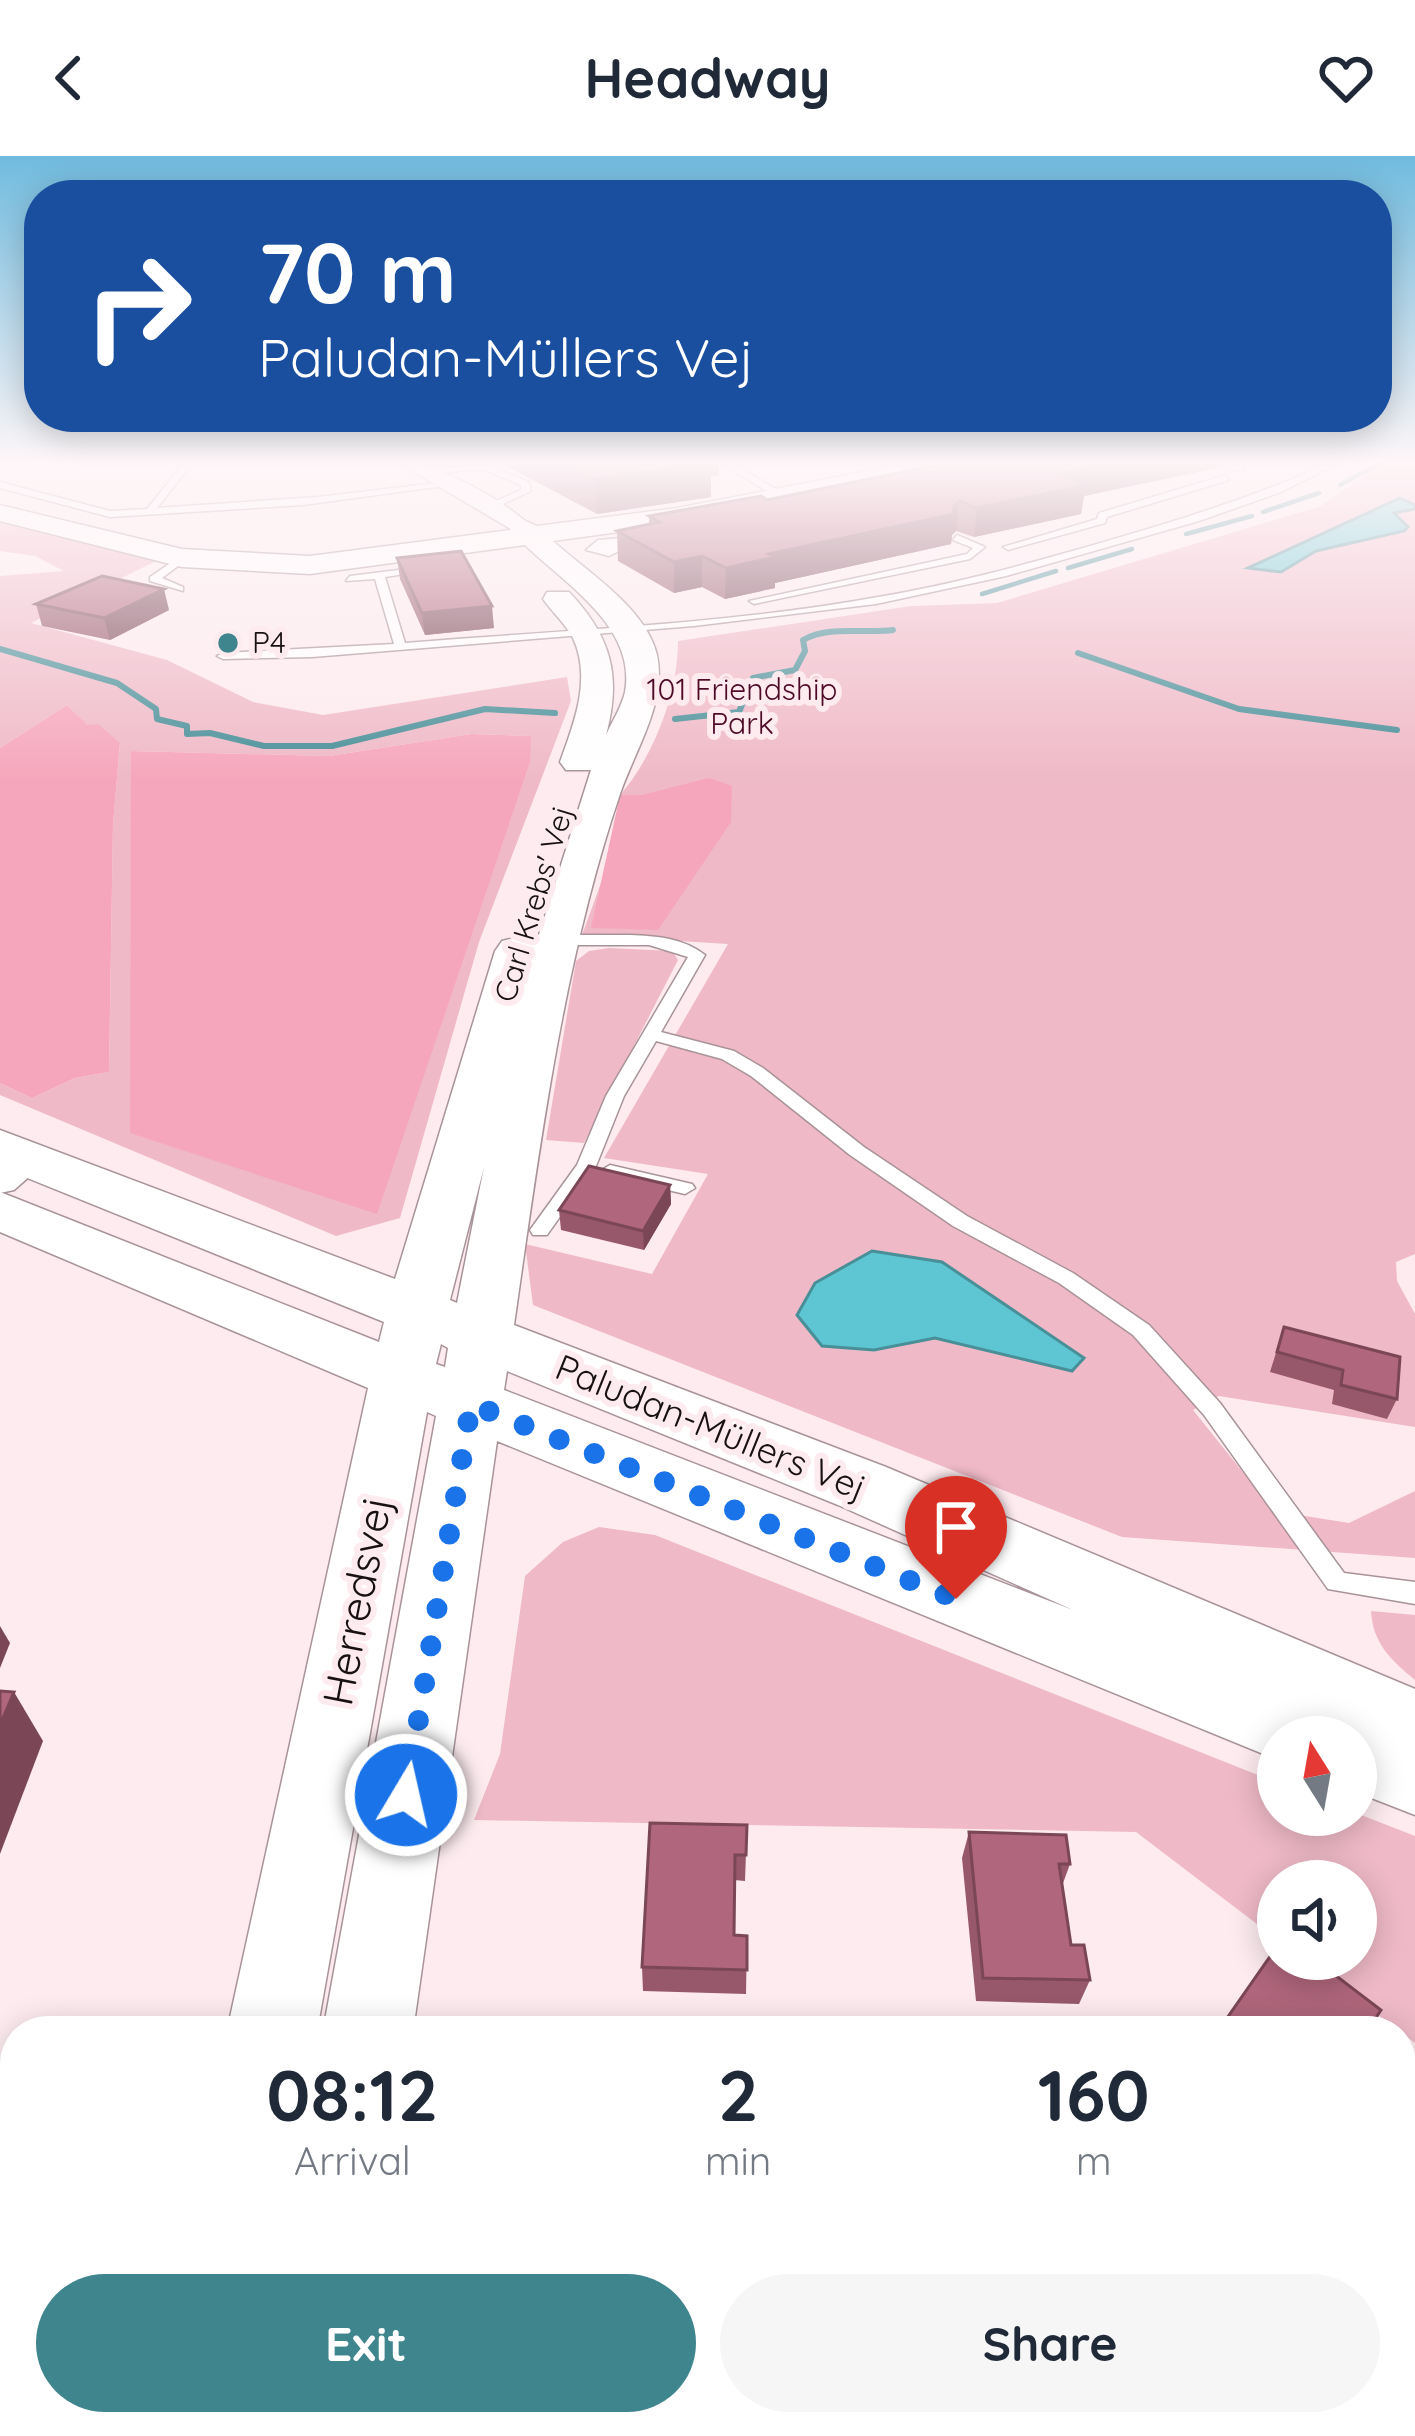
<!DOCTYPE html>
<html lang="en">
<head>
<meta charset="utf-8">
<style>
	body { margin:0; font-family:Quicksand,sans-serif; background:#f6f6f7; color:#1f2937; height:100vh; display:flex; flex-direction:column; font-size:45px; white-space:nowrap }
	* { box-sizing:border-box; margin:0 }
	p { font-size:39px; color:#747a83 }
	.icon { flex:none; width:66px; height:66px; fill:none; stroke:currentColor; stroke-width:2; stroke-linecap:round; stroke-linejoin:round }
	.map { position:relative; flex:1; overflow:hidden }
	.side { position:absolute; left:0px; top:1860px; width:1416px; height:420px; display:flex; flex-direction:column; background:#fff; border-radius:48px 48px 0 0; box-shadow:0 6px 30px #0003 }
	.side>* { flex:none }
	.hud { position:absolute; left:24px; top:24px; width:1368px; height:252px; border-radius:48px; box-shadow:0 6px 30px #0003; background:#1a4fa0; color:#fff; overflow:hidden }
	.needle { width:78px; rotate:349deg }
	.fabs { position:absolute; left:1257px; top:1560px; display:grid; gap:24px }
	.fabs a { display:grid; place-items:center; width:120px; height:120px; border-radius:50%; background:#fff; box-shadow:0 6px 30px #0003; font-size:60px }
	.pin { position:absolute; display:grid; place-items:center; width:102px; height:102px; color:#fff; margin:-123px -51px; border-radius:50% 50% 50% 0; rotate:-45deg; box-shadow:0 0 12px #0007 }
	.pin .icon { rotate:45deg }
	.me { position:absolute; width:132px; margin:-66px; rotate:9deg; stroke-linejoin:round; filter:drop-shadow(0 0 9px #0008) }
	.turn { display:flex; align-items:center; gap:42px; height:252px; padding:0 36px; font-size:54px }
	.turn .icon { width:156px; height:156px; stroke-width:2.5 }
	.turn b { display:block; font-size:84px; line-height:102px }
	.eta { display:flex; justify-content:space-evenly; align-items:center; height:204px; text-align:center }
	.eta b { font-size:72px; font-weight:800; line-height:84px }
	.cta { display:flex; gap:24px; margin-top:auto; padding:24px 36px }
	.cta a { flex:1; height:138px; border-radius:72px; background:#3e858d; color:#fff; font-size:48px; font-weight:800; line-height:138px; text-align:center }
	.cta a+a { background:#f6f6f7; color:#1f2937 }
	header { display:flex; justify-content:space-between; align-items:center; height:156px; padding:0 36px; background:#fff; font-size:54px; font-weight:800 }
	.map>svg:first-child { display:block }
</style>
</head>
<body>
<header><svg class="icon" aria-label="back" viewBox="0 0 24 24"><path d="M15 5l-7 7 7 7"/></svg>Headway<svg class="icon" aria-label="heart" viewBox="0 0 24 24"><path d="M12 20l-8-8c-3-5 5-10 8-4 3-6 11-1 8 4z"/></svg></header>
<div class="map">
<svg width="1415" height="2280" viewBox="0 0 1415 2280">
	<rect width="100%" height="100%" fill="#fdebef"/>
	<g fill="#efb9c7" fill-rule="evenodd">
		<path d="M1385,306H1415V1098L1396,1106L1397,1125L1415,1158V1271L1219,1240L1193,1254L1274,1355L1349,1367L1415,1335V1402L1122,1381L533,1149L525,1088L652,1118L708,1018L604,1002L728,788L582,779L632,642L620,639C654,600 678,537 678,485L911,450L997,447L1321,350Z"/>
		<path d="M0,365L158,404L31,467L167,504L253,546L323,559L567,521L571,545L479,786L400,1062L336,1080L0,939V927L32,942L75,922L109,916L113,668L120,587L88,569L67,549L0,592V420L64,415L35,400L0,395ZM471,578L530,580V607L376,1057L132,595L329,600Z"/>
		<path d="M609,792L672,795L678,804L584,987L546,984L576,805L589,795Z"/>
		<path d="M599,1371L655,1379L1278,1627V1659L1356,1657L1415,1680V1887L1304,1803H1356V1725H1278V1784L1136,1676L474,1664L500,1598L525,1420L563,1386Z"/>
		<path d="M1371,1455L1415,1459V1524C1391,1504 1373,1488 1371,1455Z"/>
	</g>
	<g fill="#f6a6bc">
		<path d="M67,549L88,569L98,568L120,587L113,668L109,916L75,922L32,942L0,927V592Z"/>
		<path d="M471,578L531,580L530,607L377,1058L130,977L131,595L329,600Z"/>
		<path d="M709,622L732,630L731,666L658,774L591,772L620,639H642Z"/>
	</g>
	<g fill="#5dc6d2" stroke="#488f98" stroke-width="3">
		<path d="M1400,342L1415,349V353L1394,357L1408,371L1404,375L1316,395L1281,416L1248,412Z"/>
		<path d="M872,1095L942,1106L1084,1202L1072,1215L935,1182L874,1194L822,1190L797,1159L815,1127Z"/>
	</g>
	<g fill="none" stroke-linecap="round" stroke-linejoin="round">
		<g stroke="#488f98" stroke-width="4.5">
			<path d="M1340,329L1382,306"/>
			<path d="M1263,356L1319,337"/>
			<path d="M1186,378L1252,360"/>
			<path d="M1068,412L1132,393"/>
			<path d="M982,438L1056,415"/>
		</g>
		<g stroke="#488f98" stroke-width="6">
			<path d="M0,493L117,527L156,553L157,563L187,570V578L210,577L264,590H332L485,553L555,557"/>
			<path d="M1078,497L1239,553L1397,574"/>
			<path d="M675,563L739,556L753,522L795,514L805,495L803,484C829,469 863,478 893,474"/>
		</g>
		<g stroke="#a89398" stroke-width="3">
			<g id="lane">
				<path d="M185,306H193L157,352L318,341L453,325L458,328L303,349L110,361L0,332V326L110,355L147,353Z"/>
				<path d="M719,306H729L786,339L801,343L796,346L780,343Z"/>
				<path d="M1213,306H1225L1245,313L1241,316Z"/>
				<path d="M1331,306H1341L1281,336L1199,365L1006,420L876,448L694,470L312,501L223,503L217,500L223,497L394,488L375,423L346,425L350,420L430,410V414L385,421L405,487C562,474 723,469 878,441C950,429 1020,410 1090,390C1173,366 1253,342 1331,306Z"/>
				<path d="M483,307L529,326L531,335L492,353L489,348L521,334V329L482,313L430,318L426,315Z"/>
				<path d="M1226,319L1229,324L1107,361L1105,367L1008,394L1003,391L1097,363L1099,357Z"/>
				<path d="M957,379L985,391L970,403L754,448L749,445L967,398L973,392L953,384Z"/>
				<path d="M646,380L650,385L635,387L609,400L586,394L598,384Z"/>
				<path d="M182,399L186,404L162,422L183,431V435L150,425V421Z"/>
				<path d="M630,779C657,780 683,782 705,799L661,876L734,895L763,912L864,991L967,1060L1073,1117L1149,1169L1220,1247L1344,1417L1415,1426V1448L1328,1433L1204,1259L1133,1179L1059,1127L953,1070L850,999L751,920L722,903L656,885L624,940L596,1010L547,1079H533L530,1074L577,1009L606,940L688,801L649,789H558L550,784L558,779Z"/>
				<path d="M610,1009L692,1028L695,1032L685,1038L603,1019L600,1015Z"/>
			</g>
		</g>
		<g stroke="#a89398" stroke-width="3">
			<g id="street">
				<path d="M397,306C437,306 504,344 533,372L516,376Z"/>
				<path d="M28,993L41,997L47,1005L14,1034L0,1037V1007Z"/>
				<path d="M1401,2134L1415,2140V2218L1401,2212Z"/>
			</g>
		</g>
		<g stroke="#a89398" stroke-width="3">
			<g id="secondary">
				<path d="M915,306H964L951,314L677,368L553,385C587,416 646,452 657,499C667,547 635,594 620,638C563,805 539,995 514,1169L886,1311L1415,1533V1659L1356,1636V1581H1278V1604L497,1285L413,1875H323L436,1260L427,1256L317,1875H227L368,1232L0,1076V1036L379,1186L384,1166L0,1011V974L395,1123L495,795L502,785L518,781L536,788L591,614H566L560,606C574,567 592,523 573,482C565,467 552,456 543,443L547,436H569C611,480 622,520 606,579C612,566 622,550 625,536C637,471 565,428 525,389L310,418L182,411L0,365V349L182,393L310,400L510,374L513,366L523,364L537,370L677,352ZM484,1011L457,1147L450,1144ZM441,1188L448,1192L445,1211L436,1208ZM507,1215L838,1349L1073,1454L504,1234Z"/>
				<path d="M135,2265H241L238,2280H130Z"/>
				<path d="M251,2265H357L355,2280H247Z"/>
			</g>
		</g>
		<use href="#lane" fill="#fff" fill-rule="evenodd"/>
		<use href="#street" fill="#fff" fill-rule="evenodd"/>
		<use href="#secondary" fill="#fff" fill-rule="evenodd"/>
	</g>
	<g fill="#97586b">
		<path d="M499,306H719V319L711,320V341L597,358Z"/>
		<path d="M1216,312L1084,340L1081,358L974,381L956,375L952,379L951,388L775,427V432L725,443L702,431L674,437L618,405L617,375L649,368V360L767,344Z"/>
		<path d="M397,402L494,472L425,479L400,423Z"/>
		<path d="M36,448L169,454L110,484L42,470Z"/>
		<path d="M670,1029L671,1048L644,1094L561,1074L559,1054Z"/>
		<path d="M1284,1171L1397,1243L1387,1263L1332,1248L1334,1234L1270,1216Z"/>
		<path d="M747,1669L745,1725L734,1724V1779L747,1780L746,1838L643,1835L642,1811Z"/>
		<path d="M969,1676L1070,1708L1062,1730L1071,1789L1090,1824L1079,1848L976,1845L962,1702Z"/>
		<path d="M1415,1972V2106L1401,2094V1996Z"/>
		<path d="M564,2265H606L593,2280H575Z"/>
	</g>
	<g fill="#7b4757">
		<path d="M684,306H719V319L711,320V341L597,358L596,323Z"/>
		<path d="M1121,306H1217L1216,312L1084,340L1081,358L974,381L977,352L1058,318Z"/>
		<path d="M959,345L956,375L952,379L951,388L775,427V432L725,443L726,412L769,398Z"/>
		<path d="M702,400V431L674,437V406Z"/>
		<path d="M164,433L169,454L110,484L104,462Z"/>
		<path d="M492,450L494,472L425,479L422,457Z"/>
		<path d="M670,1029L671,1048L644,1094L643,1075Z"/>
		<path d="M0,1470L10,1487L0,1512Z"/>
		<path d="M14,1536L43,1585L0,1698V1569Z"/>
		<path d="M590,2265H606L593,2280H579L578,2278Z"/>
	</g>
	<g fill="#b0667c" stroke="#7b4757" stroke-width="3">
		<path d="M560,306H707L711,307L596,323Z"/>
		<path d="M951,306H1121L1058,318L1086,329L977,352L959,345L953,352L954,358L769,398L776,401L726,412L702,400L674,406L617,375L660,366L649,360L761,340L767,344Z"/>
		<path d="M461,395L492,450L422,457L397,402Z"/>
		<path d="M102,420L164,433L104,462L36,448Z"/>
		<path d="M589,1010L670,1029L643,1075L559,1054Z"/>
		<path d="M1284,1171L1400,1201L1397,1243L1341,1229L1343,1214L1277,1196Z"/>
		<path d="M0,1535L14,1536L0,1569Z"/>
		<path d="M650,1667L747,1669L746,1699H735L734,1779L747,1780V1814L642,1811Z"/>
		<path d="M969,1676L1066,1679L1070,1708H1059L1071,1789H1084L1090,1824L983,1822Z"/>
		<path d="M1278,1789V1803H1314L1381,1854L1367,1875H1359L1353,1871L1351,1875H1218Z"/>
		<path d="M1415,1987V2069L1401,2058V2011Z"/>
		<path d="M569,2265H590L578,2278Z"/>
	</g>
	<linearGradient id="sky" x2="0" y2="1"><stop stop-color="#70bbdf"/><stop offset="0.49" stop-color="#fef6f8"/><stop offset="1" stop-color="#fef6f8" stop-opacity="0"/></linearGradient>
	<rect width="1415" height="625" fill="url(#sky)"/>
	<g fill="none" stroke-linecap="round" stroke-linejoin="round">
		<path stroke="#1a73e8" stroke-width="21" stroke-dasharray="0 37.8" d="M406,1639L471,1248L956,1443"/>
	</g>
	<circle fill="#3e858d" stroke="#fdebef" stroke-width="4.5" cx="228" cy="487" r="12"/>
	<g text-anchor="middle" stroke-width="12" stroke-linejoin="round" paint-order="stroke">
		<g font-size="30" fill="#181012" stroke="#fdebef" text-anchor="start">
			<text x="252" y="497">P4</text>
		</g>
		<g font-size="30" fill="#4f0a27" stroke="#fdebef">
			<text x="742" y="544">101 Friendship<tspan x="742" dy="34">Park</tspan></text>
		</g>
		<g font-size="30" fill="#181012" stroke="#fdebef">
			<text transform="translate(534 748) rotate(-73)" y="10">Carl Krebs' Vej</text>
		</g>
		<g font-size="36" fill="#181012" stroke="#fdebef">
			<text transform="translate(711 1271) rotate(22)" y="13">Paludan-Müllers Vej</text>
		</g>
		<g font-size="42" fill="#181012" stroke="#fdebef">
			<text transform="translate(357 1445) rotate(-79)" y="15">Herredsvej</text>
		</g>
	</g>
</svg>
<div class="fabs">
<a><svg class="needle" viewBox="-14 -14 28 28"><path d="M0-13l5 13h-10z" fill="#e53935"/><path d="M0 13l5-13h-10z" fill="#747a83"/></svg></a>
<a><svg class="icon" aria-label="sound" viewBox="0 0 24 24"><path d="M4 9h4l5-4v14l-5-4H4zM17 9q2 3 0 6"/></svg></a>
</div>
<div class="pin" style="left:956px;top:1443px;background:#d93025"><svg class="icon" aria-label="arrive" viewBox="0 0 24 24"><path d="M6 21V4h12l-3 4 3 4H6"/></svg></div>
<svg class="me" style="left:406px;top:1639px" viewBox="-20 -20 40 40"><circle r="17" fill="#1a73e8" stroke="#fff" stroke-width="3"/><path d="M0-11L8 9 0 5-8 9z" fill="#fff"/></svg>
<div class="hud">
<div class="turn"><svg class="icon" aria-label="right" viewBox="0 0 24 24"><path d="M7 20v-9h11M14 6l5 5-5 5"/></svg><div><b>70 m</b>Paludan-Müllers Vej</div></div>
</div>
<section class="side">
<div class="eta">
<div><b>08:12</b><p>Arrival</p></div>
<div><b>2</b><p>min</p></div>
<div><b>160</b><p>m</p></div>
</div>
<div class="cta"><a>Exit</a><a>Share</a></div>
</section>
</div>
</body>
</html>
